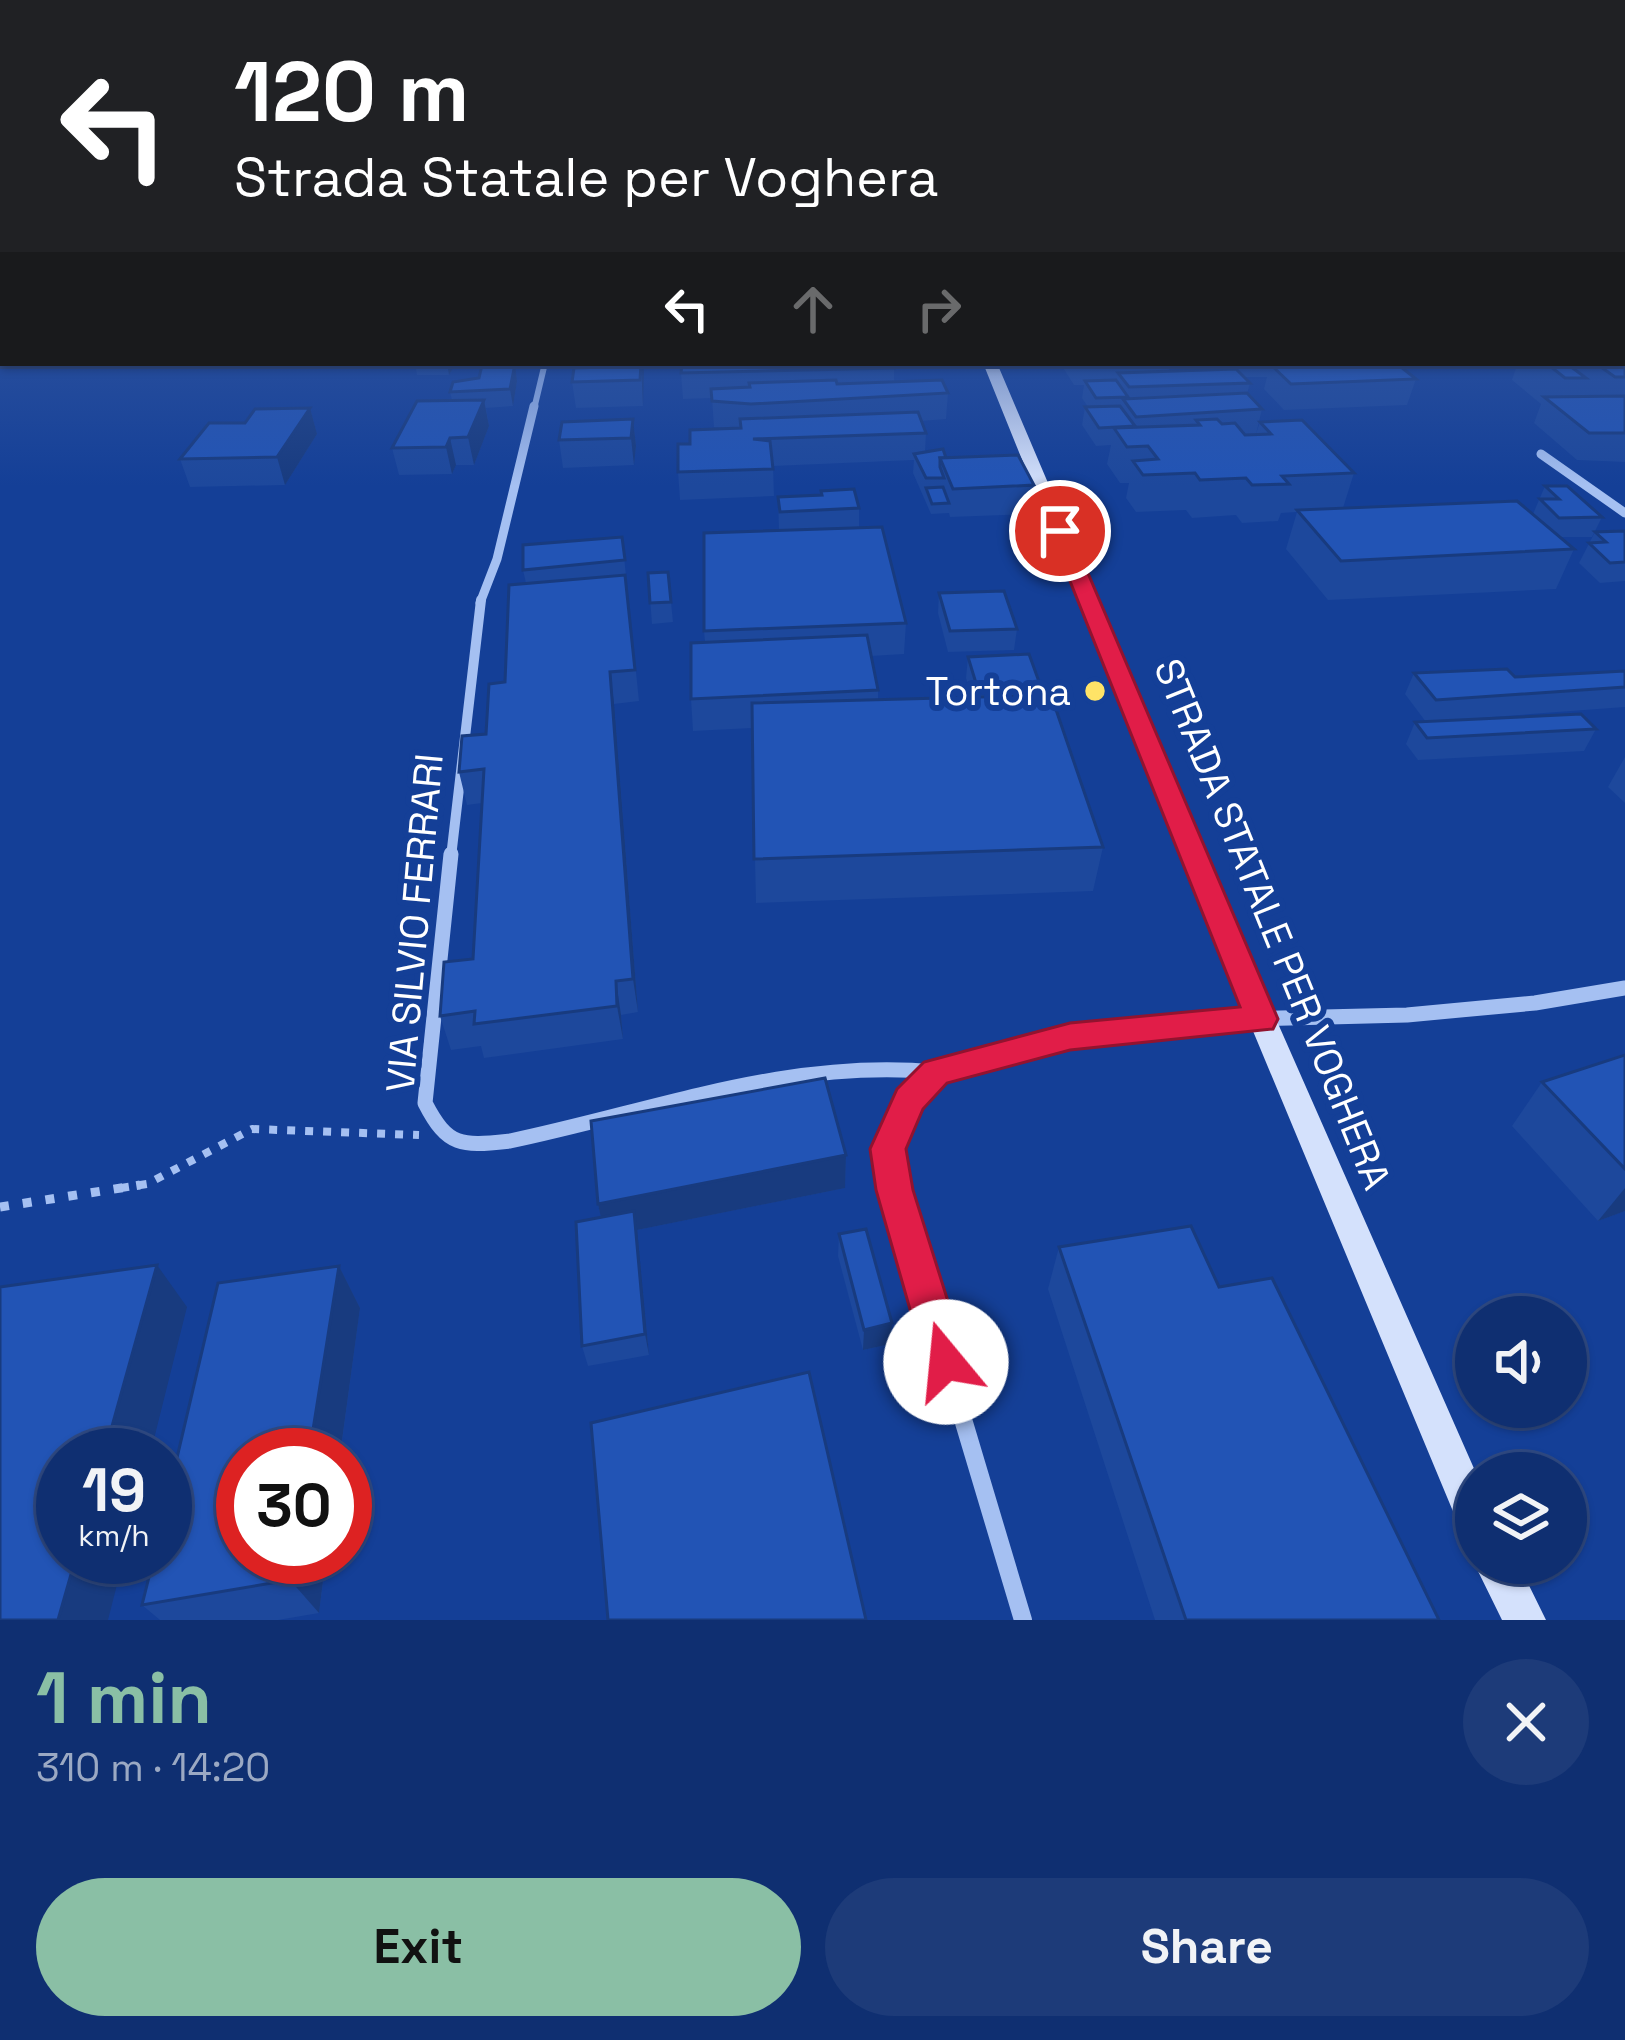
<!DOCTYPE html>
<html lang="en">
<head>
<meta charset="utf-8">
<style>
	body { margin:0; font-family:"Space Grotesk",sans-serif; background:#1d3b79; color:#f1f3f6; height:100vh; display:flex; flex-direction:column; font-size:45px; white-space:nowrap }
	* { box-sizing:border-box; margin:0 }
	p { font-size:39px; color:#9ba9c3 }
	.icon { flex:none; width:66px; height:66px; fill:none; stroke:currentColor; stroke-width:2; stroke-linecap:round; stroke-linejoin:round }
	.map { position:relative; height:1620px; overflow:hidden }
	.details { display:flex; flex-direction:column; background:#0f2f71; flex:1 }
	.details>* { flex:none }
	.top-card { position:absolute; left:0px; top:0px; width:1626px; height:366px; box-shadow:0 3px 9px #0004,0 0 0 3px #2f4a84; background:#202124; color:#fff; overflow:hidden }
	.tools { position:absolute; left:1455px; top:1296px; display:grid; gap:24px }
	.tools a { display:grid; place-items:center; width:132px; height:132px; border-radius:50%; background:#0f2f71; box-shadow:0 3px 9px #0004,0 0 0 3px #2f4a84; font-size:60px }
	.speed { position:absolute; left:36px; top:1428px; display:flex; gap:24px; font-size:60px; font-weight:700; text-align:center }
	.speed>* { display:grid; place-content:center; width:156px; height:156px; border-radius:50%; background:#0f2f71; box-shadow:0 3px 9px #0004,0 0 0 3px #2f4a84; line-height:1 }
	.speed small { font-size:30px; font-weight:400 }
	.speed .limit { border:18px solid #d22; background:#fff; color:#111 }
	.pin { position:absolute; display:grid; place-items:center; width:102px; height:102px; color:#fff; margin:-51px; border:6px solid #fff; border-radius:50%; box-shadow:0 3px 12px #0007 }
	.me { position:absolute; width:132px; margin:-66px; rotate:343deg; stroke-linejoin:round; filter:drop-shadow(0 0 9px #0008) }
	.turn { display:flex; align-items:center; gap:42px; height:252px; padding:0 36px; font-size:54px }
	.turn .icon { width:156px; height:156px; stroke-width:2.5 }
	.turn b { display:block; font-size:84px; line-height:102px }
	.lanes { display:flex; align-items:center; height:114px; padding:0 36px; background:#0003; justify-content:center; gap:60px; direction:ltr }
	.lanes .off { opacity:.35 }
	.round { display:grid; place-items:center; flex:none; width:126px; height:126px; border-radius:63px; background:#1d3b79 }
	.headline { display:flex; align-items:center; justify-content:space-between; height:204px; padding:0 36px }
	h1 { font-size:72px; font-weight:700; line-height:90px; color:#8abfa5 }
	.button { display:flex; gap:24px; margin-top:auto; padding:24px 36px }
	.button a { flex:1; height:138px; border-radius:72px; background:#8abfa5; color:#111; font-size:48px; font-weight:700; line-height:138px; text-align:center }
	.button a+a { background:#1d3b79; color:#f1f3f6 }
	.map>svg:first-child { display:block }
</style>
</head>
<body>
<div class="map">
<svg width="1625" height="1620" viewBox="0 0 1625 1620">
	<rect width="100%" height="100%" fill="#143f97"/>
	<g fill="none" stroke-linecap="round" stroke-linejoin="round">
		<path stroke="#a5c0f2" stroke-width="8" stroke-dasharray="8 10" stroke-linecap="butt" d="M121,1188L147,1184L252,1129L419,1135"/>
		<path stroke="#a5c0f2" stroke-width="9" stroke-dasharray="9 14" stroke-linecap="butt" d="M0,1207L140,1185"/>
		<path stroke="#a5c0f2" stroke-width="6" d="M534,409L545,363"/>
		<g stroke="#a5c0f2" stroke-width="9">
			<path d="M1541,454L1625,513"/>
			<path d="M480,603L497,559L534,406"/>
		</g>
		<path stroke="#a5c0f2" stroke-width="10" d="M451,857L481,600"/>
		<g stroke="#a5c0f2" stroke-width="15">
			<path d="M451,854L425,1103C448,1148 462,1146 510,1141C654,1111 787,1058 936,1072"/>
			<path d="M894,1188L888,1149L896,1126L910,1100L936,1072L1070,1036L1204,1020L1407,1015L1535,1003L1625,988"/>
		</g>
		<path stroke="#a5c0f2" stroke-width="18" d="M893,1185L1023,1620"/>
		<g fill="#d4e1fc" fill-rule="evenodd">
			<path d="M983,363H997L1276,1019L1476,1473V1539L1462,1533L1248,1019Z"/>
			<path d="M1476,1559V1563H1518L1546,1620H1502L1474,1563Z"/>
		</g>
	</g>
	<g fill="#1d489c">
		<path d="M1623,310L1625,311V462L1577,460L1534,423L1541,404L1512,380L1517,365L1485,366L1481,363H1623Z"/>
		<path d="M415,363H456L449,375H417Z"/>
		<path d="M608,363H643V406L576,408L572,382L607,367Z"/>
		<path d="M1060,363H1170L1169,371L1198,370L1192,363H1396L1416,379L1407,405L1284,410L1264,389L1267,377H1244L1250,383L1247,394L1262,409L1256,434L1260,422L1354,473L1343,508L1533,514L1545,486L1602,517L1592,537H1560L1574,549L1556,589L1328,600L1286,549L1297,512L1281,513L1278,521L1242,523L1236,515L1192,518L1186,510L1136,512L1126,498L1129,483H1120L1107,464L1111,445L1096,446L1082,425L1085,407H1088L1082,398L1084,385H1074Z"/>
		<path d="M515,364L517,381L513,406L486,408L489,426L474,465H456L452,474L399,475L392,448L452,400L450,392Z"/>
		<path d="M894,368V382L948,393L946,419L921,421L926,433L925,452L1034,485L1030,514L950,517L949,513L931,514L913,473L914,460L773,466L774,496L680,500L678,472L690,444L735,429L714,427L712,398L683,399L681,373Z"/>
		<path d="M310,408L317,434L285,485L190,487L180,459L245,423Z"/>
		<path d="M633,419L636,446L634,465L563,468L559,440Z"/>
		<path d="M778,497L859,508V528L906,623L904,654L871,656L878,690V700L972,697L966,678L968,657L1042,690L1041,695L1103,847L1093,891L756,903L752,728L693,731L691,699L705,642L704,631L779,531Z"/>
		<path d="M1625,531V581L1600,583L1579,563L1595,532Z"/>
		<path d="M622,537L639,701L614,704L638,1012L621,1015L623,1039L484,1058L481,1046L451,1050L440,1016L473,959L482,803L467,805L459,772L486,734L505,682L526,583L523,570Z"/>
		<path d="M668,572L673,622L652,624L648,573Z"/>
		<path d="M939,593L1017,629L1014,650L948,652L938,613Z"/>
		<path d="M1625,671V707L1439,721L1596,729L1584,751L1418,760L1406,744L1415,722H1426L1405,694L1414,673L1515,677Z"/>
		<path d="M1625,757V803L1608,787Z"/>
		<path d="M1625,1055V1211L1598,1221L1512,1126L1542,1082Z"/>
		<path d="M846,1155L845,1188L637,1230L649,1355L588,1366L582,1346L601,1217L598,1204Z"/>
		<path d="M839,1234L890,1344L863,1350L838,1256Z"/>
		<path d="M1059,1247L1219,1287L1439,1620H1155L1048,1289Z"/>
		<path d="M339,1266L360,1308L319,1613L278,1620H160L142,1605Z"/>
	</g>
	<g fill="#183b7f">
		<path d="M447,363H456L449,375Z"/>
		<path d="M641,363H643L644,371L643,406Z"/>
		<path d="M515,364L517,381L513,406L510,389Z"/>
		<path d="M484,400L489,426L474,465L468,437Z"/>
		<path d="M310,408L317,434L285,485L277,457Z"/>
		<path d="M633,419L636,446L634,465L631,438Z"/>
		<path d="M450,438L456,465L452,474L446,447Z"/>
		<path d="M610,672L614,704L638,1012L633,979Z"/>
		<path d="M616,981L621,1015L623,1039L617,1006Z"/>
		<path d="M846,1155L845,1188L637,1230L649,1355L645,1334L605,1236L598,1204Z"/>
		<path d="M1625,1188V1211L1598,1221Z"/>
		<path d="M157,1265L187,1307L150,1455H104Z"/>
		<path d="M339,1266L360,1308L340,1455H309Z"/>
		<path d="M892,1323L890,1344L863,1350L864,1330Z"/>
		<path d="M76,1557H124L108,1620H58Z"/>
		<path d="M294,1557H326L319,1613L290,1580Z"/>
	</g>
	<g fill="#2254b5" stroke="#183b7f" stroke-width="3">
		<path d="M1623,346H1625V377H1615L1598,365L1570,366L1586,378H1565L1546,363H1623Z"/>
		<path d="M608,363H641L640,380L572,382L574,368L607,367Z"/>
		<path d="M682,363H893L894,368L681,373Z"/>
		<path d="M1396,363L1416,379L1291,384L1270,364Z"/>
		<path d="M515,364L510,389L450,392L453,382L479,378L482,365Z"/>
		<path d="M1236,369L1250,383L1129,387L1118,373Z"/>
		<path d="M836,380L837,384L942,380L948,393L751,404L712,401L711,389L750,387L749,383Z"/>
		<path d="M1116,380L1128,397L1096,398L1085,381Z"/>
		<path d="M1247,393L1262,409L1136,417L1123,399Z"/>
		<path d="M1625,396V433H1589L1544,397Z"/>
		<path d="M484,400L468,437L450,438L446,447L392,448L417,401Z"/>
		<path d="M1120,406L1135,426L1099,428L1085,407Z"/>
		<path d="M310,408L277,457L180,459L209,423H245L255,409Z"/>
		<path d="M918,412L926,433L753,439L770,441L773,469L678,472V444H690V430L741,428L740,419Z"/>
		<path d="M633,419L631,438L559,440L562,422Z"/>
		<path d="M1217,419L1222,424L1235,423L1245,435L1271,434L1260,422L1302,420L1354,473L1282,476L1289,484L1252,485L1246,478L1200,480L1195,473L1143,475L1133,461L1158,459L1148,446L1127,447L1114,428L1200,425L1196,420Z"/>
		<path d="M943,449L946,458H940V467L944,478H926L914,454Z"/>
		<path d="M1018,455L1034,485L953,489L940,458Z"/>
		<path d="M1545,486H1567L1602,517L1559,518L1540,499H1559Z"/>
		<path d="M943,487L949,503L932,504L926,488Z"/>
		<path d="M854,489L859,508L780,512L778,497L822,495L821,491Z"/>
		<path d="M1517,501L1574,549L1341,561L1297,510Z"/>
		<path d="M882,527L906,623L704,631V533Z"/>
		<path d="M1625,531V562L1610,563L1589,543L1606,542L1595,532Z"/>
		<path d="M622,537L625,560L523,570V545Z"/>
		<path d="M668,572L671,602L650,603L648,573Z"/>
		<path d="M625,575L635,670L610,672L633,979L616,981L617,1006L474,1024L475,1011L440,1016L444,962L473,959L484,769L459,772L462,736L486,734L489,684L505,682L509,585Z"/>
		<path d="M1004,591L1017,629L950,631L939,593Z"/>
		<path d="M867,635L878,690L691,699V643Z"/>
		<path d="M1029,654L1042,690L979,693L968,657Z"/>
		<path d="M1507,669L1515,677L1625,671V687L1436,700L1414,673Z"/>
		<path d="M1051,695L1103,847L754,859L752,703Z"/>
		<path d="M1581,714L1596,729L1427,738L1415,722Z"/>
		<path d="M1625,1055V1169L1542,1082Z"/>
		<path d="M825,1078L846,1155L598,1204L591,1121Z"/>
		<path d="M634,1211L645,1334L582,1346L576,1222Z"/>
		<path d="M1191,1226L1219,1287L1272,1278L1439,1620H1186L1059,1247Z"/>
		<path d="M866,1229L892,1323L864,1330L839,1234Z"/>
		<path d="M157,1265L104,1455H63V1557H76L58,1620H0V1287Z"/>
		<path d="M339,1266L309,1455H243V1557H294L290,1580L142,1605L154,1557H165V1509L218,1283Z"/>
		<path d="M809,1372L866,1620H608L591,1423Z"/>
	</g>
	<linearGradient id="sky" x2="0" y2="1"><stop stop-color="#0b2353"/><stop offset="0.53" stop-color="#3458a1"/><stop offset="1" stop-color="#3458a1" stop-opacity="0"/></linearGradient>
	<rect width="1625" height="486" fill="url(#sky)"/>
	<path fill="#e11d48" stroke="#92132f" stroke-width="3" d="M1053,527L1070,531L1278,1019L1273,1029L1070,1050L947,1083L923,1109L906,1149L913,1190L967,1362L960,1377L946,1383L931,1377L925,1362L876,1190L870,1149L897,1089L924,1062L1070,1023L1240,1007L1050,531Z"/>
	<circle fill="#ffe367" stroke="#143f97" stroke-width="4.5" cx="1095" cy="691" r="12"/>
	<g text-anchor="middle" stroke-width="12" stroke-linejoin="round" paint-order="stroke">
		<g font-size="39" fill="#fff" stroke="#143f97" text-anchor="end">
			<text x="1071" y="705">Tortona</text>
		</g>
		<g font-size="39" fill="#fff" stroke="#143f97">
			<text transform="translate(414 923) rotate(-85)" y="14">VIA SILVIO FERRARI</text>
			<text transform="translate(1273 924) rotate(68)" y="14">STRADA STATALE PER VOGHERA</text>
		</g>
	</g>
</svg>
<div class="tools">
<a><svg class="icon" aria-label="sound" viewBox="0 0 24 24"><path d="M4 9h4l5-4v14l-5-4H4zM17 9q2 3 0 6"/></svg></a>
<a><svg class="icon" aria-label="layers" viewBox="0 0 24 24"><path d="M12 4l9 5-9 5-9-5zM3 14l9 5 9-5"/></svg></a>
</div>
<div class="speed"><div>19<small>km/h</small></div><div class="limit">30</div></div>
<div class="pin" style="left:1060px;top:531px;background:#d93025"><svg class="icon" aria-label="arrive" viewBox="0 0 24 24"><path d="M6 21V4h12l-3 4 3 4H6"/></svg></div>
<svg class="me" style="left:946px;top:1362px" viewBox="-20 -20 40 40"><circle r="19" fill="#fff"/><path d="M0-13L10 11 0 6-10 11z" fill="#e11d48"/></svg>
<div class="top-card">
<div class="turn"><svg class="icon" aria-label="left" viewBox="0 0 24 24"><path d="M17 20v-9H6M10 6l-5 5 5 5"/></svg><div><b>120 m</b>Strada Statale per Voghera</div></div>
<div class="lanes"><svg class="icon" aria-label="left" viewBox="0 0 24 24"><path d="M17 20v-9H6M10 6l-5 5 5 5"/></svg><svg class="icon off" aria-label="ahead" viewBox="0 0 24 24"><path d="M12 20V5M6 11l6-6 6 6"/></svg><svg class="icon off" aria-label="right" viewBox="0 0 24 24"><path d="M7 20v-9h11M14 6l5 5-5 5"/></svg></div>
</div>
</div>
<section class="details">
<div class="headline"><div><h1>1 min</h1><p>310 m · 14:20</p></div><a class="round"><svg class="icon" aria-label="close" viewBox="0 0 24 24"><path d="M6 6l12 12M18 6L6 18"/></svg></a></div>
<div class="button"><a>Exit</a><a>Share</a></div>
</section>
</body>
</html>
